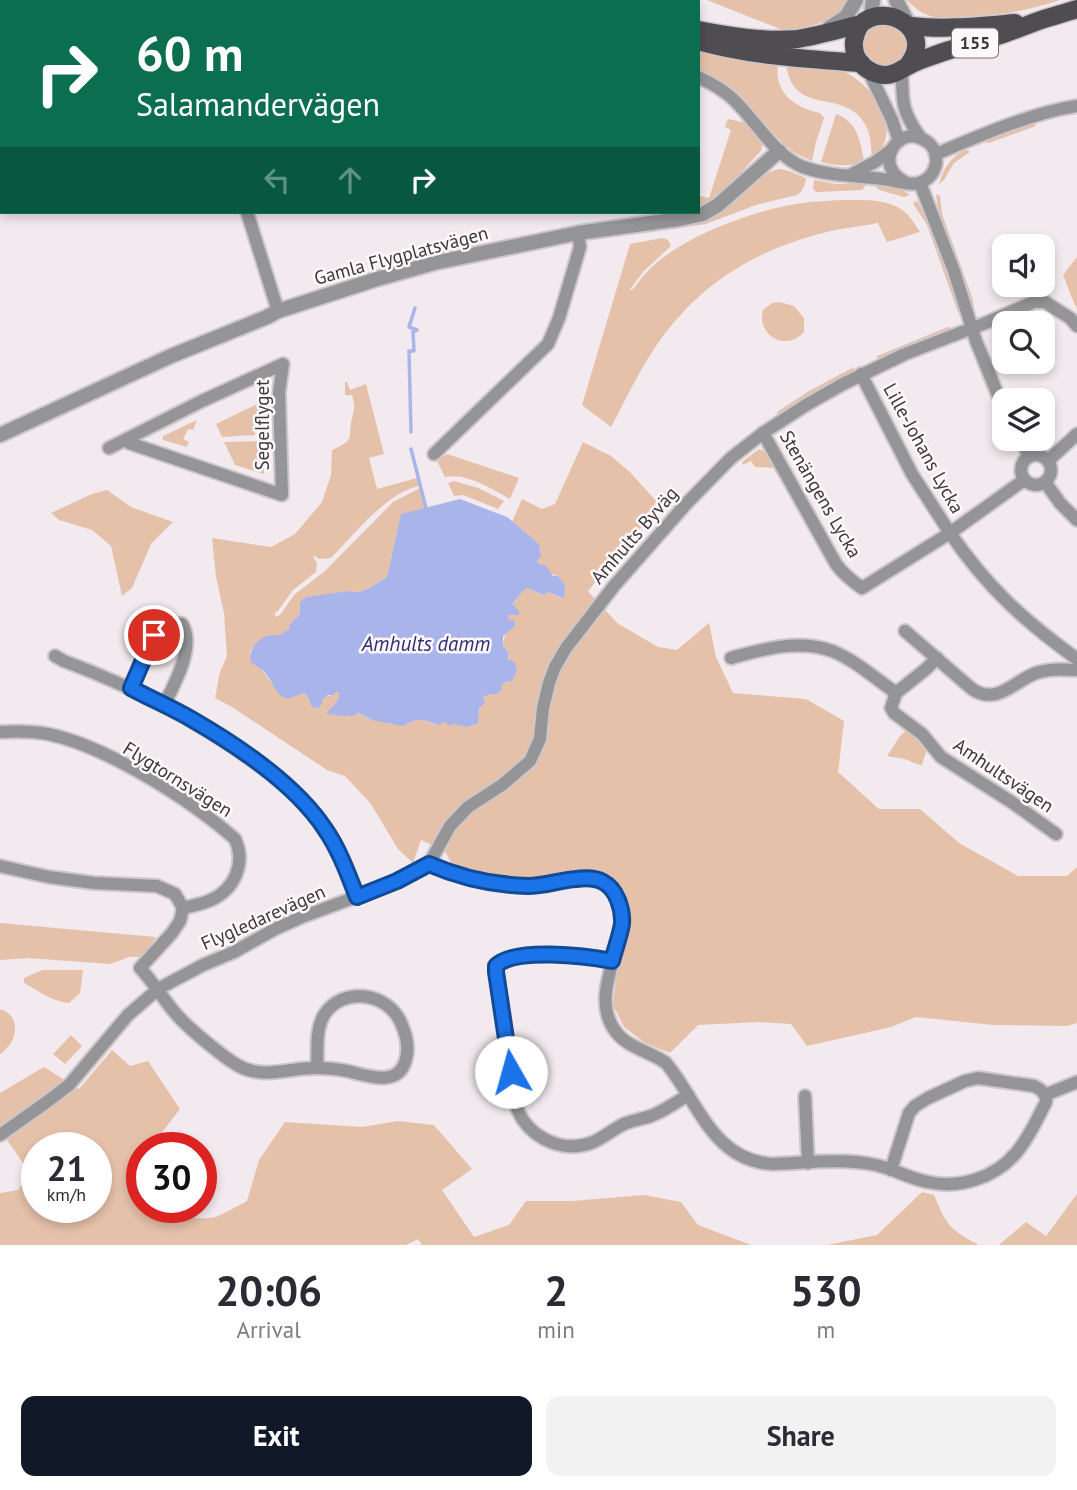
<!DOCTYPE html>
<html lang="en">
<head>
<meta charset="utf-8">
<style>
	body { margin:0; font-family:"PT Sans",sans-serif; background:#f2f2f3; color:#2b2b33; height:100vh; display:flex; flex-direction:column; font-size:26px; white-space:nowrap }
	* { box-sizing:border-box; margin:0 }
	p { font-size:23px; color:#7c7c81 }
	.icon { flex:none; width:38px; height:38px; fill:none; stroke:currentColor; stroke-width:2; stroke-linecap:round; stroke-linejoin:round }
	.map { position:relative; height:1245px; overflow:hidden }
	.side { display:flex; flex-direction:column; background:#fff; flex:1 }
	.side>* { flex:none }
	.hud { position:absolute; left:0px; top:0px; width:700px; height:214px; box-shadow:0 4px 10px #0003; background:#0b6e4f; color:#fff; overflow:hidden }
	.fabs { position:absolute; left:992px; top:234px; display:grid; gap:14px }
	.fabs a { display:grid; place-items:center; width:63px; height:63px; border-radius:14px; background:#fff; box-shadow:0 4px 10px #0003; font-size:35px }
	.speed { position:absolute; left:21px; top:1132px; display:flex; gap:14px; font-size:35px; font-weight:700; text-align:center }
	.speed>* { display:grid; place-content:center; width:91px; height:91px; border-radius:50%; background:#fff; box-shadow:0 4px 10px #0003; line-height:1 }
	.speed small { font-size:18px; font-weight:400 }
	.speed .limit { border:10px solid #d22; background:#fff; color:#111 }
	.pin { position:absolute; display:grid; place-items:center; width:60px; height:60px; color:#fff; margin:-30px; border:4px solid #fff; border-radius:50%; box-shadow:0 2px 7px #0007 }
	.me { position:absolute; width:77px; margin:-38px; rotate:353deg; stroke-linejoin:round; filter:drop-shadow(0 0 5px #0008) }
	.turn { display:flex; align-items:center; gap:24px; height:147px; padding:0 21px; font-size:32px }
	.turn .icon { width:91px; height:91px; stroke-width:2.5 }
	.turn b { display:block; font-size:49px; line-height:60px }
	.lanes { display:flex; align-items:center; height:66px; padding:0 21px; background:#0003; justify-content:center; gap:35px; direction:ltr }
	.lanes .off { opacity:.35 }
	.eta { display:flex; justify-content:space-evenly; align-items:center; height:119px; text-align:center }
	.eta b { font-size:42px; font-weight:700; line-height:49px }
	.primary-button { display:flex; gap:14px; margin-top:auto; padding:14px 21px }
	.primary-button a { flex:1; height:80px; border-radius:14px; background:#111827; color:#fff; font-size:28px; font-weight:700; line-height:80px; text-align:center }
	.primary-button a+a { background:#f2f2f3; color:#2b2b33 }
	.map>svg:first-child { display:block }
</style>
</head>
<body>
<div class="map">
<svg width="1077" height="1245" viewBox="0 0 1077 1245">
	<rect width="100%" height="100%" fill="#f2eaee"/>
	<g fill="#e6c1aa" fill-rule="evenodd">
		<path d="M707,0H852L848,8L836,17L811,26L785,31Z"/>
		<path d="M907,0H1060C1025,12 988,17 951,17C944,17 936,18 930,16C921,13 913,7 907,0Z"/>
		<path d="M889,22L895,24L909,40L906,58L888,69C883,67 875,66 871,63C860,55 860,34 872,27C876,24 884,24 889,22Z"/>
		<path d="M698,49C724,57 751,63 778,64C774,93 794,107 820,113L824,118L816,142L812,161C806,158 798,155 792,151C769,133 754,107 731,89C721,81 710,75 698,70Z"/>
		<path d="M786,64C805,66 828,64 845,72C874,86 906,133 872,158C871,147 871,135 866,126C846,86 793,119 786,64Z"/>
		<path d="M836,114C858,122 860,141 864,161C851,167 835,166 821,162Z"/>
		<path d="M728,119L746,123L763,143L761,151C741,171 725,195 698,206V199L700,196L709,198L731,130L725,127Z"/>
		<path d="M1033,123L1036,126L989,143L985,142L989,138Z"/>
		<path d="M966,150L970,152L954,163L944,180L939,184C943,169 951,156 966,150Z"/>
		<path d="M780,169L789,171L806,178C805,185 803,191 797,195L756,205L706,224L648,232L652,228L707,219C736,209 750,174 780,169Z"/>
		<path d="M814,180L836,184H867L862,190L816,192L813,188Z"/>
		<path d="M875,183L897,187L910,195L904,197L879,190L876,187Z"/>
		<path d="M936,194L940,196L942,214L972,297L974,306L972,309L939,215Z"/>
		<path d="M842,200C861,200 886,198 902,210C910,215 915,225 920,232L887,242L878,223C857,227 835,229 815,235C749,254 698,286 658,343C640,369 626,399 611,427L582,405L630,244L662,238L668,240L671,246L644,271L630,289L632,290C637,285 641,278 646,273C678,237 756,209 803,203C816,201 829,201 842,200Z"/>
		<path d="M917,201L927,216L961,312H958L927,225L914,205V202Z"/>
		<path d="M1077,257V308L1074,303L1063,275Z"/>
		<path d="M779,302L794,306L804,318V332C787,352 756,336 763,310L772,303Z"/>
		<path d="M948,327H950L951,330L878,359L877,356Z"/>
		<path d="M973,346L1004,422V429L984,383L971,347Z"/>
		<path d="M854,367L853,372L808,397L780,414H777V412L809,391Z"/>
		<path d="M345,382H347L350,390L366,384L384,454L369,458L377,489L417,478L419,486C386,493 355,534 331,558L319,559L315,556L313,557L317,563L316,572L293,590L278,611L275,613V617L280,615L294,595L325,571L393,502L420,488L425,508L401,515L387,577C376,583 362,596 349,591L300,614L290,624V628L281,635C266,634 259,642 250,651L253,664L261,668L272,684L292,698L304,693L307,695L310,702C318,700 326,695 334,695V693L340,692C341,701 334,706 327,712L340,716L357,713L372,720L387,721L390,724H407L416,720H423L438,725L445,720C456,727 465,727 478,724C479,690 486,700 507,681L509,653L503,646C503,636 510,625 508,615L519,614L511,603L516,601L521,591L527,588L542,595L549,592L563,599L565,584L558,576C552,575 540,569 537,563C535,558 538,549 539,544L512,522L522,499L542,509L555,504L583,442L611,456L630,472L656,501L651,515L588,591L617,623L658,647L677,650L709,623L716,657L733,693L806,699L844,721L838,772L879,809H920L959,843L1018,876H1067L1077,867V1023L1067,1026L993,1025L916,1017L891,1027L807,1046L791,1024L759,1022L698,1025L670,1053L645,1043L624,1027L613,1005L619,956L629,930V902L606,875L581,871L519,879L452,865L445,851L421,840L413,863L398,849L371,804L345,776L327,770L232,707L215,698L220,672L227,656L224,613L216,577L212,538L271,547L295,534L322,502L331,475L332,450C357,439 347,439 352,418C355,406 355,406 352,395H345Z"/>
		<path d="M265,400L266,418L254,419L255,435L222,437L216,424Z"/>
		<path d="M197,420L193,430L188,429L183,439L189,442L187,447L163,440V436Z"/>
		<path d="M263,441L264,474L235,465L224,442Z"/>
		<path d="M759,449L764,451L775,468L755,467L751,461L743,465L742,462Z"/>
		<path d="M447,454L519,478L510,499C491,489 468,473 445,477L437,461Z"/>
		<path d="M454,481L478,488L504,501L498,509L463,495L454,496L448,483Z"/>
		<path d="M107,490L131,507L173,522L151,544L132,588L122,596L111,546L92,530L59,520L51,513L92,494Z"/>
		<path d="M908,728L927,749L922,765C915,764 913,762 907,760C901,757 894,758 887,756L900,736Z"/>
		<path d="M0,923L156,937L143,957H129L110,964L28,958L0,960Z"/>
		<path d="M42,970H83L80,993L69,1003C53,1002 38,991 24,983V978Z"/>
		<path d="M0,1009C23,1016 17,1044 0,1054Z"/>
		<path d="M71,1035L82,1046L65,1064L53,1054Z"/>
		<path d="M112,1050L130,1066L148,1061L180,1109L150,1148H142V1159L134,1169L142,1192V1208C163,1208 188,1221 210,1218C220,1217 237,1206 247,1201L259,1160L285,1122L362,1127L398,1121L434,1125L472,1169L442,1190L474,1237L509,1225L526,1201H572L644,1195L681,1202L698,1225L751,1245H422L418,1239L406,1245H0V1193L18,1190L30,1173L0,1130V1093L44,1067L79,1089ZM37,1148H96V1208H37Z"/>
		<path d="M922,1192L934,1195C945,1223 951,1231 979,1245H827L877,1235Z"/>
		<path d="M1077,1194V1245H999L1026,1222L1046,1236Z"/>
	</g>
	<path fill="#a9b4eb" d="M460,499L507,517L539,544L541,557L537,560L538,564L545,565L553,576H558L565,584L564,599L549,592L543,595L527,588C518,592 519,600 512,603L519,611V615H508L509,620L515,621V626L503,636V646L509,653L508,659L515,662L517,671L512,681H507L501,686V690L497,694H489L483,698L485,703L479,708L478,724L466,727L452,724L449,726L447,725L445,721L439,725L423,720H416L402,726L372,720L358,713L351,717L350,715C342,718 335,714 327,714V712C333,706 341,700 339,692L334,693V695H328L322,700V704L318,708L312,707L307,695L304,693C297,695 290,701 283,697C274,692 272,681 266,674C263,668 258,668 253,664C245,656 256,640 264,637C269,635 275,635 280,635L290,628L289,625L300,614V602L306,597L349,591C362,596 376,583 387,577L401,514Z"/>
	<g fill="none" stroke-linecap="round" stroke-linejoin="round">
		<g stroke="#a9b4eb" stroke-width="3.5">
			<path d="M411,432L409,351H414L413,332L417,330L409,327L415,308"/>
			<path d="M411,449L426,508"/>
		</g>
		<g stroke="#cdc6ca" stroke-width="16">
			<g id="minor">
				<path d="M454,0L460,2"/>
				<path d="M201,2L206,0"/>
				<path d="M241,2L244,0"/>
				<path d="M0,14H2"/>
				<path d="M868,70L892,120L899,141"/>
				<path d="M902,71C902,101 902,112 920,137"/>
				<path d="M698,77C711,83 724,90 734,100C755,120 776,157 803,167C828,176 856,176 882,179C894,180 908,186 919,183C928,180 934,173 936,164C937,155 934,146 926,141C899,122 871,165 905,182"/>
				<path d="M936,154C979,136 1031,113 1077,106"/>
				<path d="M0,161L2,160"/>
				<path d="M850,175L875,162L891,150"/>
				<path d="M920,183L954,271L976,341L1004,410"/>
				<path d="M247,212L278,311"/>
				<path d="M861,374L912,474L950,533L1024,480"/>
				<path d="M763,433L836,564C843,574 852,581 862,588L950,533C987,587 1024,621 1077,659"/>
				<path d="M1020,439L1029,456"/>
				<path d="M109,448L202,401L283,364L279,392L282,495L129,443L127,440"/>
				<path d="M434,454L548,344L559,318L580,247L578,233"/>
				<circle cx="1036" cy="470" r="15"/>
				<path d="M1048,461L1077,434"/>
				<path d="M1045,482L1060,503L1077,520"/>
				<path d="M905,631L972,689C997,706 1014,681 1036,673C1048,669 1063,669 1075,670"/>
				<path d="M55,656L64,661C131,686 194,718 252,760C279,779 307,801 325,829C339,850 348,874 357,897"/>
				<path d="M731,658C763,649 800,639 832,651C855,660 876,679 896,693"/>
				<path d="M937,658L926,669L896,693L891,708L894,713L922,734L941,757L1013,803L1056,834"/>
				<path d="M131,688L157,629L168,623L182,624C196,646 174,685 164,705"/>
				<path d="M0,732C16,731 32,731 48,734C106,746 191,800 235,839C246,863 235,889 211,900C202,904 192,906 183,908"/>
				<path d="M429,864L450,826L468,807L502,785L530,761L540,739L543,708L549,683L555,667L566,648L614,586L687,503L731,458L763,433L806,405L843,384L905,354L983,324L1034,302H1045L1070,318L1077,326"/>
				<path d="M0,866L49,877L94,883L157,886L175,894L183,908L180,921L172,933L140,968C154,983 163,999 176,1014C188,1028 222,1056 237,1065C262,1080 288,1068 315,1068C326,1068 337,1069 347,1071C366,1075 399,1089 406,1059C409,1048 406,1034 401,1023C388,992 342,986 324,1015C315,1030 318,1051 317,1068"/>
				<path d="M612,961C586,956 515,947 496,966L515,1102C524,1135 559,1154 591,1143C604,1138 613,1129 624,1124C633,1120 642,1119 651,1116C664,1111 677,1102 688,1095"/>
				<path d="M1045,1095L1077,1082"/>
				<path d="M805,1096L808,1163"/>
				<path d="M0,1135L48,1101L69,1085L128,1015L158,989L203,965L234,952L275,929L302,917L380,888L429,864C462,879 498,888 534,886C555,884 582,872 603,882C607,884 611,889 614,893C641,933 583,989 616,1032C628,1048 651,1052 666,1063C699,1103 713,1161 773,1164C806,1163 843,1158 876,1165C894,1169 910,1179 928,1182C959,1189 995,1178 1016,1153C1029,1138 1037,1119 1046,1102C1047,1093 1040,1089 1034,1086L978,1078L965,1081L928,1098L915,1106L909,1113L891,1170"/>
			</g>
		</g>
		<g stroke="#cdc6ca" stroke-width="18">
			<g id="tertiary">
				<path d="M896,0L907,21"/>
				<path d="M871,16L873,0"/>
				<path d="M829,28L846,17L856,0"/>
				<path d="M0,435L171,356L267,317L278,311L377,279L434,263L578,233L680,219L703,214L718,205L779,151"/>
			</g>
		</g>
		<g stroke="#cdc6ca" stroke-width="21">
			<g id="primary">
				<path d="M168,0L169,2"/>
				<path d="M578,0L584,2"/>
				<path d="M607,0L612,2"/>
				<path d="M911,26C945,30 981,26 1015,23"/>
				<path d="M698,30C730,36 764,42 797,39C818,36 840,29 861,24"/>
				<path d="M698,41C752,56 806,59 861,63"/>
				<path d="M908,65C936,30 885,0 860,25C854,34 852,46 856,56C861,67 873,75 886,75C896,75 901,69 910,65C917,61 926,58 935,55C953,48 972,44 991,38C1008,33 1024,26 1041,20C1053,16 1065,13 1077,9"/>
			</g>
		</g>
		<use href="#minor" stroke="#959497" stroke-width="12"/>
		<use href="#tertiary" stroke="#959497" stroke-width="14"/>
		<use href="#primary" stroke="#4f4d52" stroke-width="18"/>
	</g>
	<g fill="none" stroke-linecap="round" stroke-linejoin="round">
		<g stroke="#114b97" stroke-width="18">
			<path id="route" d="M154,635L131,688C151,699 173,708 193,720C238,746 296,785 325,829C339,849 348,874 357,897L397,881L429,864C461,878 493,885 528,886C545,886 560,880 576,879C584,878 596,878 603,882C617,889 623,910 622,924C620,936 615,949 612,961C587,956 514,947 496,966V972L511,1072"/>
		</g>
		<use href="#route" stroke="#1a73e8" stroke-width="12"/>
	</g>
	<g text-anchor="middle" stroke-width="5" stroke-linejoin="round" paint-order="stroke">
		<rect fill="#fef8fb" stroke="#767274" stroke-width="2" x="952" y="28.5" width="46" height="29" rx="5"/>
		<g font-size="18" font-weight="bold" fill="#3b383a">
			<text x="975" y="49">155</text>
		</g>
		<g font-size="19" fill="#3b383a" stroke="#fef8fb">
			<text transform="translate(401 255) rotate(-15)" y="7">Gamla Flygplatsvägen</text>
			<text transform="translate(262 425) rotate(-90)" y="7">Segelflyget</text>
			<text transform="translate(924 448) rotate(61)" y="7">Lille-Johans Lycka</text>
			<text transform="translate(821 494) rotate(60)" y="7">Stenängens Lycka</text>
			<text transform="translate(634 535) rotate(-49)" y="7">Amhults Byväg</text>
			<text transform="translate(1004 775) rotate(34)" y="7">Amhultsvägen</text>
			<text transform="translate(178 779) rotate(32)" y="7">Flygtornsvägen</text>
			<text transform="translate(263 917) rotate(-24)" y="7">Flygledarevägen</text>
		</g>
		<g font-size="21" font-style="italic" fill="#2c3272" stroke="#fef8fb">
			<text x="426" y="651">Amhults damm</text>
		</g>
	</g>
</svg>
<div class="fabs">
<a><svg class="icon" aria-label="sound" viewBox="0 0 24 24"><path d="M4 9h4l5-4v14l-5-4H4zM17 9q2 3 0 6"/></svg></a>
<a><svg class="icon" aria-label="search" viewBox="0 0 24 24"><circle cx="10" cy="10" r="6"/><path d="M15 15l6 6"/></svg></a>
<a><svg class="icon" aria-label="layers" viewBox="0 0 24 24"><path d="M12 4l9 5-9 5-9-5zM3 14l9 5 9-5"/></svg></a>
</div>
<div class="speed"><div>21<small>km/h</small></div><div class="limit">30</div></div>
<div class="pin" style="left:154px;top:635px;background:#d93025"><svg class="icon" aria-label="arrive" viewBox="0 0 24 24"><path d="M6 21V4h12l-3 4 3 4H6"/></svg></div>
<svg class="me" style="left:511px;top:1072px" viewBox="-20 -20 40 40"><circle r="19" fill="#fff"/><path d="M0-13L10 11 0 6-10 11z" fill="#1a73e8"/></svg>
<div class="hud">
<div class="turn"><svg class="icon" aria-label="right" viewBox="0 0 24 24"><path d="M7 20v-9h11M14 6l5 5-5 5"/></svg><div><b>60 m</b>Salamandervägen</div></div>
<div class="lanes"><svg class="icon off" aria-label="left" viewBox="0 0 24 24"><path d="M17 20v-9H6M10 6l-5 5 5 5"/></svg><svg class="icon off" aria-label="ahead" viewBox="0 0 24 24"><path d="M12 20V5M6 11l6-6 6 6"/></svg><svg class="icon" aria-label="right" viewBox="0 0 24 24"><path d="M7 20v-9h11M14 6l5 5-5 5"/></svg></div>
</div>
</div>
<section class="side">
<div class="eta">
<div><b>20:06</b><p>Arrival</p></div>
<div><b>2</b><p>min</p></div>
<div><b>530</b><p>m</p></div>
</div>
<div class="primary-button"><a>Exit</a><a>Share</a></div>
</section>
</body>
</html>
